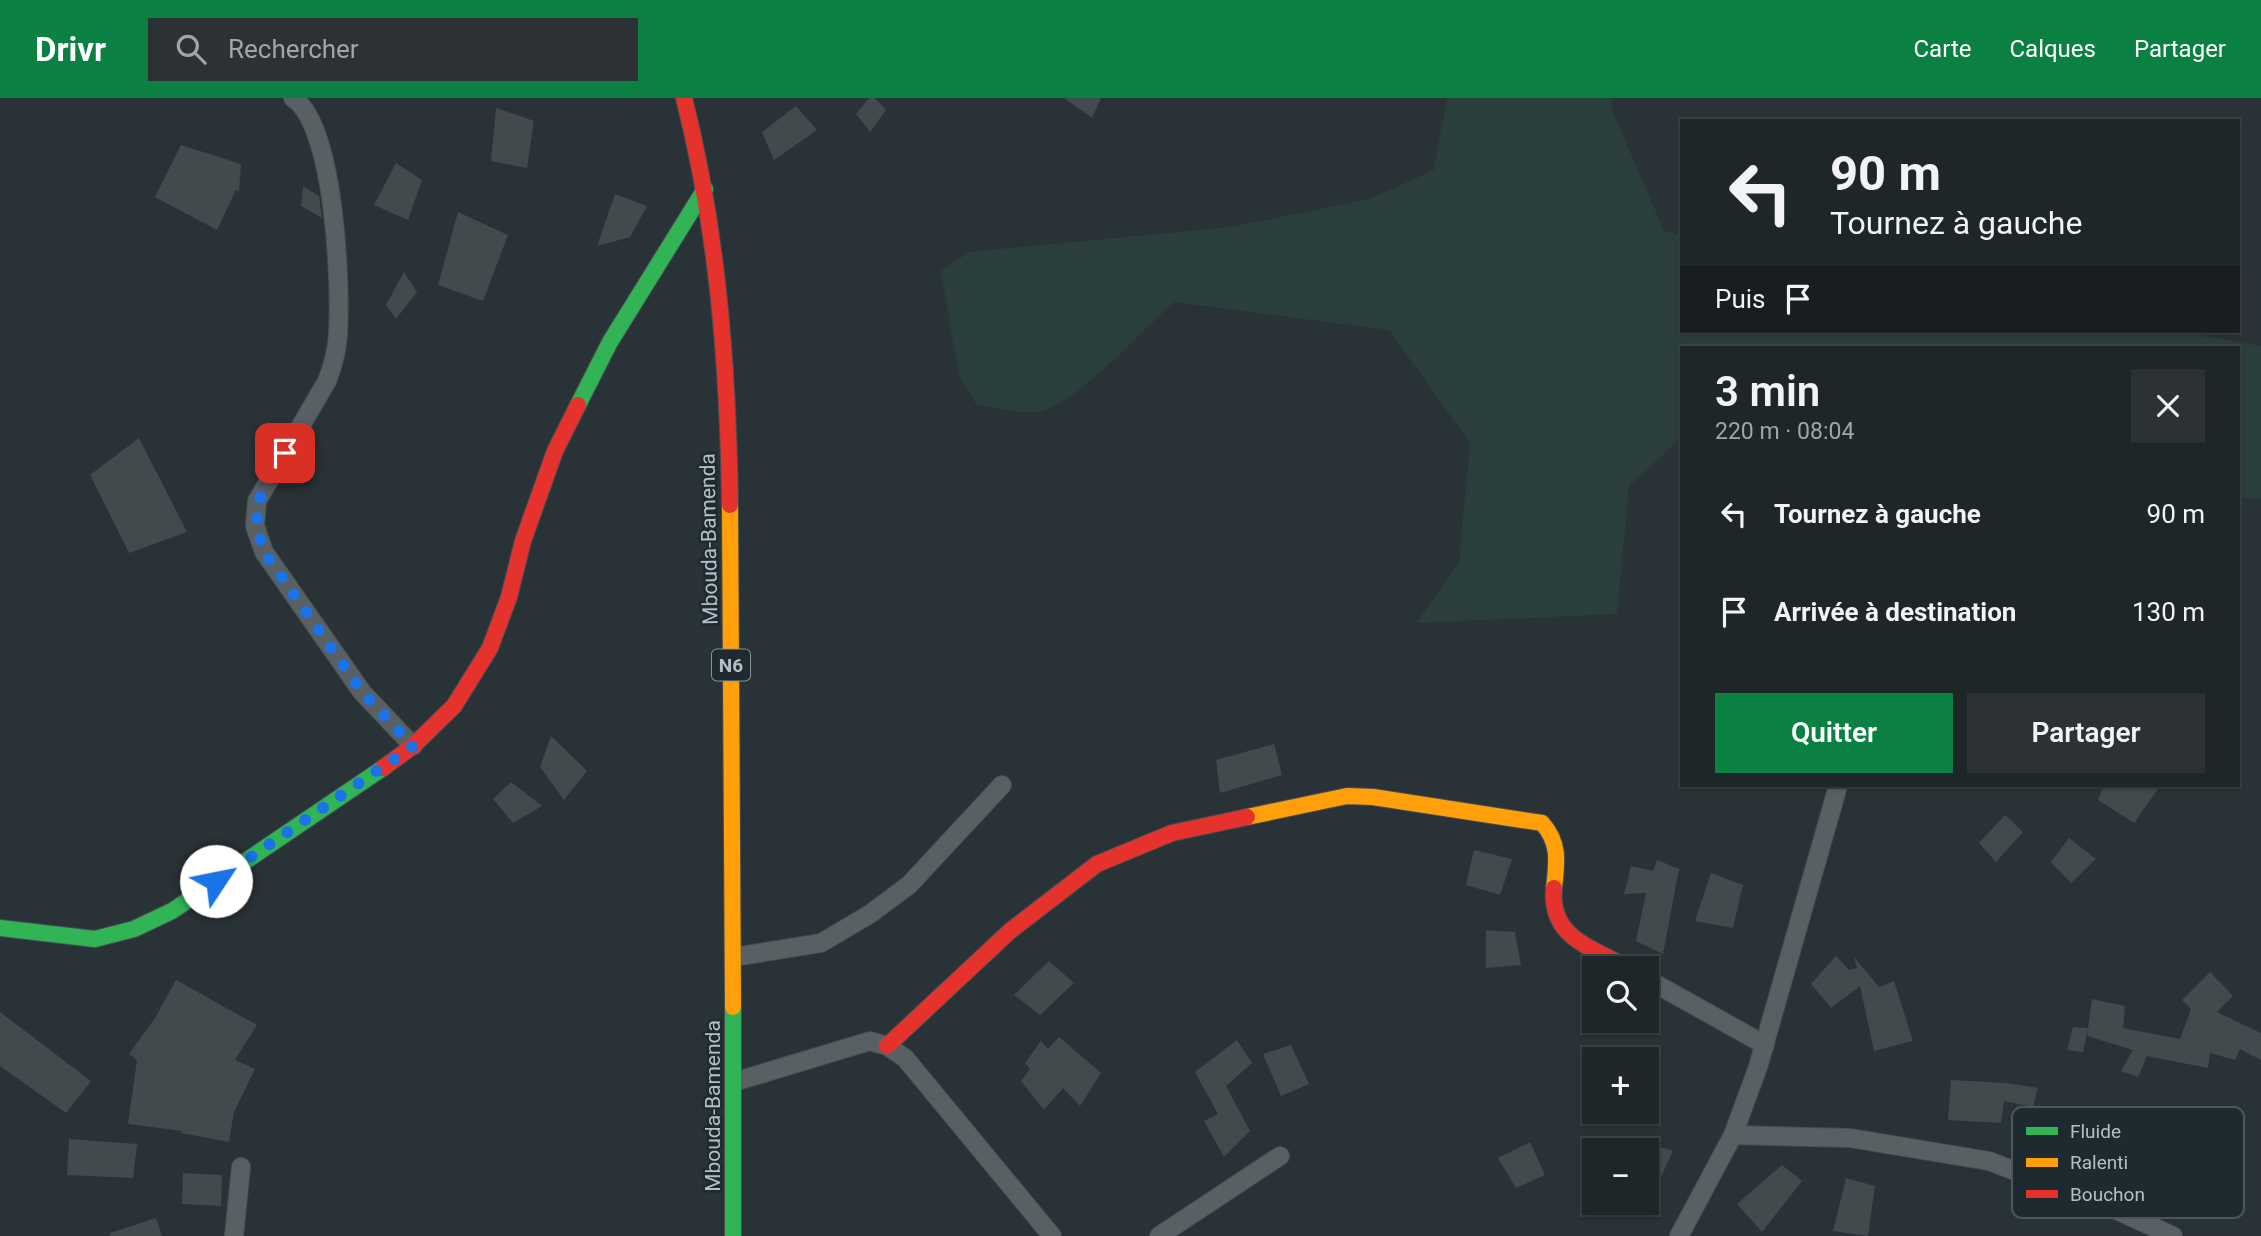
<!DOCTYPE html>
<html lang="fr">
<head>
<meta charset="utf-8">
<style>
	body { margin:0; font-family:Roboto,sans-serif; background:#2c3234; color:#f1f3f6; height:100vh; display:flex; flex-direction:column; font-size:26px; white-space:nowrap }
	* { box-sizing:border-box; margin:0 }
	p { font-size:23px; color:#a1a5a8 }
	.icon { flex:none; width:38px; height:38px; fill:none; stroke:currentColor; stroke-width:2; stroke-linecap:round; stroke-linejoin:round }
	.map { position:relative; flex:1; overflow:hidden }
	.sheet { position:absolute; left:1680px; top:248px; width:560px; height:441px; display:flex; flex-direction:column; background:#1f2628; border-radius:0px; box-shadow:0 2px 5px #0004,0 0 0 2px #3c4345 }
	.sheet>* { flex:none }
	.top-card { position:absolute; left:1680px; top:21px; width:560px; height:214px; border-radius:0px; box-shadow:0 2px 5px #0004,0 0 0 2px #3c4345; background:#1f2628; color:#f1f3f6; overflow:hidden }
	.controls { position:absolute; left:1582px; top:858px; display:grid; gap:14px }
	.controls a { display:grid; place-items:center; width:77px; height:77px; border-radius:0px; background:#1f2628; box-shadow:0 2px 5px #0004,0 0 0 2px #3c4345; font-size:35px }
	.pin { position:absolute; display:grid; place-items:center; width:60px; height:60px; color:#fff; margin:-30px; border-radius:14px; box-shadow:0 4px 10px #0006 }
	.me { position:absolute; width:77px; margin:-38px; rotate:56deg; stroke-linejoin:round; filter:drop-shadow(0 0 5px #0008) }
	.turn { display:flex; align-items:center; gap:24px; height:147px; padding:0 35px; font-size:32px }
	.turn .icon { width:91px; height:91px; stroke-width:2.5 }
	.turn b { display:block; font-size:49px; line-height:60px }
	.then { display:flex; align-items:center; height:66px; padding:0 35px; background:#0003; gap:14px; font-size:26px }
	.round { display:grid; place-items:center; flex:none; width:74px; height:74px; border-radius:0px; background:#2c3234 }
	.summary { display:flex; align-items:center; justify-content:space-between; height:119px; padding:0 35px }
	h1 { font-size:42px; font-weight:600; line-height:52px }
	.primary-button { display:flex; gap:14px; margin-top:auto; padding:14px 35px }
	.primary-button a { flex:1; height:80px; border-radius:0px; background:#0b8043; color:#fff; font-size:28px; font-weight:600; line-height:80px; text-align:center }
	.primary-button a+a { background:#2c3234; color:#f1f3f6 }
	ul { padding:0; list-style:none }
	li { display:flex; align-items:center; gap:21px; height:98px; padding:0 35px }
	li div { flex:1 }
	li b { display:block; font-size:26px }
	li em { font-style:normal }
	header { display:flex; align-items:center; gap:42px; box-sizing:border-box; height:98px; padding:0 35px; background:#0b8043; color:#fff }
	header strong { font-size:33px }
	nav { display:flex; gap:38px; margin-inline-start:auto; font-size:24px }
	.search { width:490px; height:63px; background:#2c3234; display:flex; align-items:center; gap:18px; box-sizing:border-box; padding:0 24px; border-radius:0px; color:#a1a5a8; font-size:26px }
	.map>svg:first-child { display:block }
</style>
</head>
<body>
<header>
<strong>Drivr</strong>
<div class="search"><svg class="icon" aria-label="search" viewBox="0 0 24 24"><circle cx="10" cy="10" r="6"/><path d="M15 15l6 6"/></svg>Rechercher</div>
<nav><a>Carte</a><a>Calques</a><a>Partager</a></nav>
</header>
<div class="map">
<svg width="2261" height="1138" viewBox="0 0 2261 1138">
	<rect width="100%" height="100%" fill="#293236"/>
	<path fill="#2a3f3b" d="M1447,0H1613L1611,9L1664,133L1682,138V233H2194L2203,238L2261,248V401L2238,400V250H1682V339L1629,388L1617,516L1416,525L1459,465L1470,345L1389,232L1174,204C1144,231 1077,305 1041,313C1021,317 995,310 976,306L959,278L941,173L969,154L1231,129L1369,101L1434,72Z"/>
	<g fill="#424a4e">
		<path d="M869,0H875L886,12L870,34L856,16Z"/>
		<path d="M1064,0H1101L1092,20Z"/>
		<path d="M796,8L817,32L774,62L762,34Z"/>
		<path d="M496,10L534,23L527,70L491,63Z"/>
		<path d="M181,47L241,66L239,94L236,92L217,132L155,99Z"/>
		<path d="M396,65L422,82L408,122L374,107Z"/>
		<path d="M303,88L319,98L322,120L301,108Z"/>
		<path d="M615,96L647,108L630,139L597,148Z"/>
		<path d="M458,114L508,137L483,203L438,187Z"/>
		<path d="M404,174L417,194L396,221L386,207Z"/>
		<path d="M139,340L187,434L129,455L90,377Z"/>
		<path d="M551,638L587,673L564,702L540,669Z"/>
		<path d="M1274,646L1282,677L1220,695L1216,662Z"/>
		<path d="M511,684L542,708L513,725L493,701Z"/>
		<path d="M2103,688H2160L2134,725L2098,702Z"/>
		<path d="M2005,717L2023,734L1996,764L1979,745Z"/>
		<path d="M2069,740L2096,761L2071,785L2051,764Z"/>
		<path d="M1474,752L1512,761L1500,797L1466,787Z"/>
		<path d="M1657,762L1679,771L1663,856L1636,843L1646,795L1624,796L1631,768L1653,773Z"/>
		<path d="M1711,775L1743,787L1733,830L1695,823Z"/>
		<path d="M1486,832L1515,834L1521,867L1486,870Z"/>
		<path d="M1836,858L1849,872L1857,870L1854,859L1879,889L1894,883L1913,943L1874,953L1860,888L1831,910L1811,886Z"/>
		<path d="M1049,863L1074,885L1040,917L1014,897Z"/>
		<path d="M2210,874L2233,898L2217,914L2261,935V962L2240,951L2235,962L2210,955L2208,970L2147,958L2138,979L2121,973L2133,952L2087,938L2092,901L2125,908L2123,930L2180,941L2191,911L2182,902Z"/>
		<path d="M176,882L257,927L235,962L255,971L234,1014L229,1044L181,1035L182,1033L128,1026L137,962L129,956L155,920Z"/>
		<path d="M0,914L91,983L66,1015L0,968Z"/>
		<path d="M2073,929L2088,930L2083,954L2067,952Z"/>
		<path d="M1059,939L1101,975L1080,1008L1063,990L1044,1012L1021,983L1030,971L1025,965L1041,943L1048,951Z"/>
		<path d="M1237,942L1252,965L1226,988L1250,1033L1224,1059L1204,1023L1218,1016L1195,974Z"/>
		<path d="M1291,947L1309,986L1281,998L1263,956Z"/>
		<path d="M1951,982L2007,985L2038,990L2033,1009L2004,1003L2001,1025L1948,1022Z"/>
		<path d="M69,1041L137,1046L133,1080L67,1077Z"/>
		<path d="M1530,1044L1545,1077L1516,1090L1498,1060Z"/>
		<path d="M1647,1045L1673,1053L1647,1109Z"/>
		<path d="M1782,1067L1802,1083L1762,1134L1737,1106Z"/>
		<path d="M183,1075L222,1077L221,1108L182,1106Z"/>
		<path d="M1846,1080L1875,1088L1868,1138L1833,1133Z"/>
		<path d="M156,1120L162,1138H110V1135Z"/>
	</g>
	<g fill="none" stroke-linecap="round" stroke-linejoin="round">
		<g stroke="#474e51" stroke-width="20">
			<g id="street">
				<path d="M293,0C335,27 341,187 338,236C337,253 333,268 327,283L257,403L255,428L264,454L362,594L413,648"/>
				<path d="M734,859L821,845L870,816L909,787L1002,687"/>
				<path d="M1647,881L1765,947"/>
				<path d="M734,984L870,943L887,948L905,960L1052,1138"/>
				<path d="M1733,1037L1850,1040L1989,1063L2116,1112L2173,1138"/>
				<path d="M234,1138L241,1069"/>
				<path d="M1159,1138L1280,1058"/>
				<path d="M1679,1138L1733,1037L1758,969L1838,688"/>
			</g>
		</g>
		<g stroke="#474e51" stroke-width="18">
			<g id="fast">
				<path d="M578,307L610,244L705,91"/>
				<path d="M0,830L95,841L134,831L172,813L383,670"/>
				<path d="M733,1138V909"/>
			</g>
		</g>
		<g stroke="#474e51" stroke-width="18">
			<g id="slow">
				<path d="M730,407L733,909"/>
				<path d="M1247,719L1347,698L1373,699L1542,725C1560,745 1557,764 1554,790"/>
			</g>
		</g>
		<g stroke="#474e51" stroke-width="18">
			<g id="jam">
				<path d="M684,0C718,134 728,269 730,407"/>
				<path d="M383,670L413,648L454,608L490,550L509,499L523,443L555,353L578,307"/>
				<path d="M1554,790C1549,840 1592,849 1628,870"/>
				<path d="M887,948L1010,833L1097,766L1172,735L1247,719"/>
			</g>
		</g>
		<use href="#street" stroke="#596064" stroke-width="18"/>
		<use href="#fast" stroke="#30b455" stroke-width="16"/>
		<use href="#slow" stroke="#ff9f0a" stroke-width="16"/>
		<use href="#jam" stroke="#e5322d" stroke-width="16"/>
	</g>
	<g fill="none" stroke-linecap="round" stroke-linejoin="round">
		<path stroke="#1a73e8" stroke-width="12" stroke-dasharray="0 21.6" d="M216,783L413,648L362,594L264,454C248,405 261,396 285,355"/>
	</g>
	<g text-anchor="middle" stroke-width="5" stroke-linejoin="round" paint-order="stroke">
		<rect fill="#1d2a30" stroke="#86939a" stroke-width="2" x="712" y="551.5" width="38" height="31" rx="5"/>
		<g font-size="19" font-weight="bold" fill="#b3c0c7">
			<text x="731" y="574">N6</text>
		</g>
		<g font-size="21" fill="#b3c0c7" stroke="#1d2a30">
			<text transform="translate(709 441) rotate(-91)" y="7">Mbouda-Bamenda</text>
			<text transform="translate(713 1008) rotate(-90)" y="7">Mbouda-Bamenda</text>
		</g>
	</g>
	<rect x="2012" y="1009" width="232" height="111" rx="10" fill="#1d2a30" stroke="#4a575d" stroke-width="2"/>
	<rect x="2026" y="1029" width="32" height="8" fill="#30b455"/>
	<rect x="2026" y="1060" width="32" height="9" fill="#ff9f0a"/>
	<rect x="2026" y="1092" width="32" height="8" fill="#e5322d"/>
	<g font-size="19" fill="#b3c0c7">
		<text x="2070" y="1040">Fluide</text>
		<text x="2070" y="1071">Ralenti</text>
		<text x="2070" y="1103">Bouchon</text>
	</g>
</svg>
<div class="controls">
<a><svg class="icon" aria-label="search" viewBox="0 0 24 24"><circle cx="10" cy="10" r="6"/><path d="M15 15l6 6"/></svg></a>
<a>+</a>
<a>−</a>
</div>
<div class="pin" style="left:285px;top:355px;background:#d93025"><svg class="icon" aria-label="arrive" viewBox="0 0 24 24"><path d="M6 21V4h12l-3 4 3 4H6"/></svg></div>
<svg class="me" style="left:216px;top:783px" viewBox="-20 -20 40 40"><circle r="19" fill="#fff"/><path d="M0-13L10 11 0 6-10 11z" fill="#1a73e8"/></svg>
<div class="top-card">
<div class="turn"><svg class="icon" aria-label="left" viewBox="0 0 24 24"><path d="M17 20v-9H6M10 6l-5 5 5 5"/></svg><div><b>90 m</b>Tournez à gauche</div></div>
<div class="then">Puis<svg class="icon" aria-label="arrive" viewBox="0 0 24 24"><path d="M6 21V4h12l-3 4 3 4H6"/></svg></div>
</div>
<section class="sheet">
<div class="summary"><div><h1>3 min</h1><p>220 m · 08:04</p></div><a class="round"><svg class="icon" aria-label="close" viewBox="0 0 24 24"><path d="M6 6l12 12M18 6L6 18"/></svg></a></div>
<ul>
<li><svg class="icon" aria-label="left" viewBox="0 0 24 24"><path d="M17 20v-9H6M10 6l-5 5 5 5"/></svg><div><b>Tournez à gauche</b></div><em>90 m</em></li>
<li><svg class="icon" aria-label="arrive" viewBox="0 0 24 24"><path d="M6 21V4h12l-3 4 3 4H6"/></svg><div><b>Arrivée à destination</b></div><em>130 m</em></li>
</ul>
<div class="primary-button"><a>Quitter</a><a>Partager</a></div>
</section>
</div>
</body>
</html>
